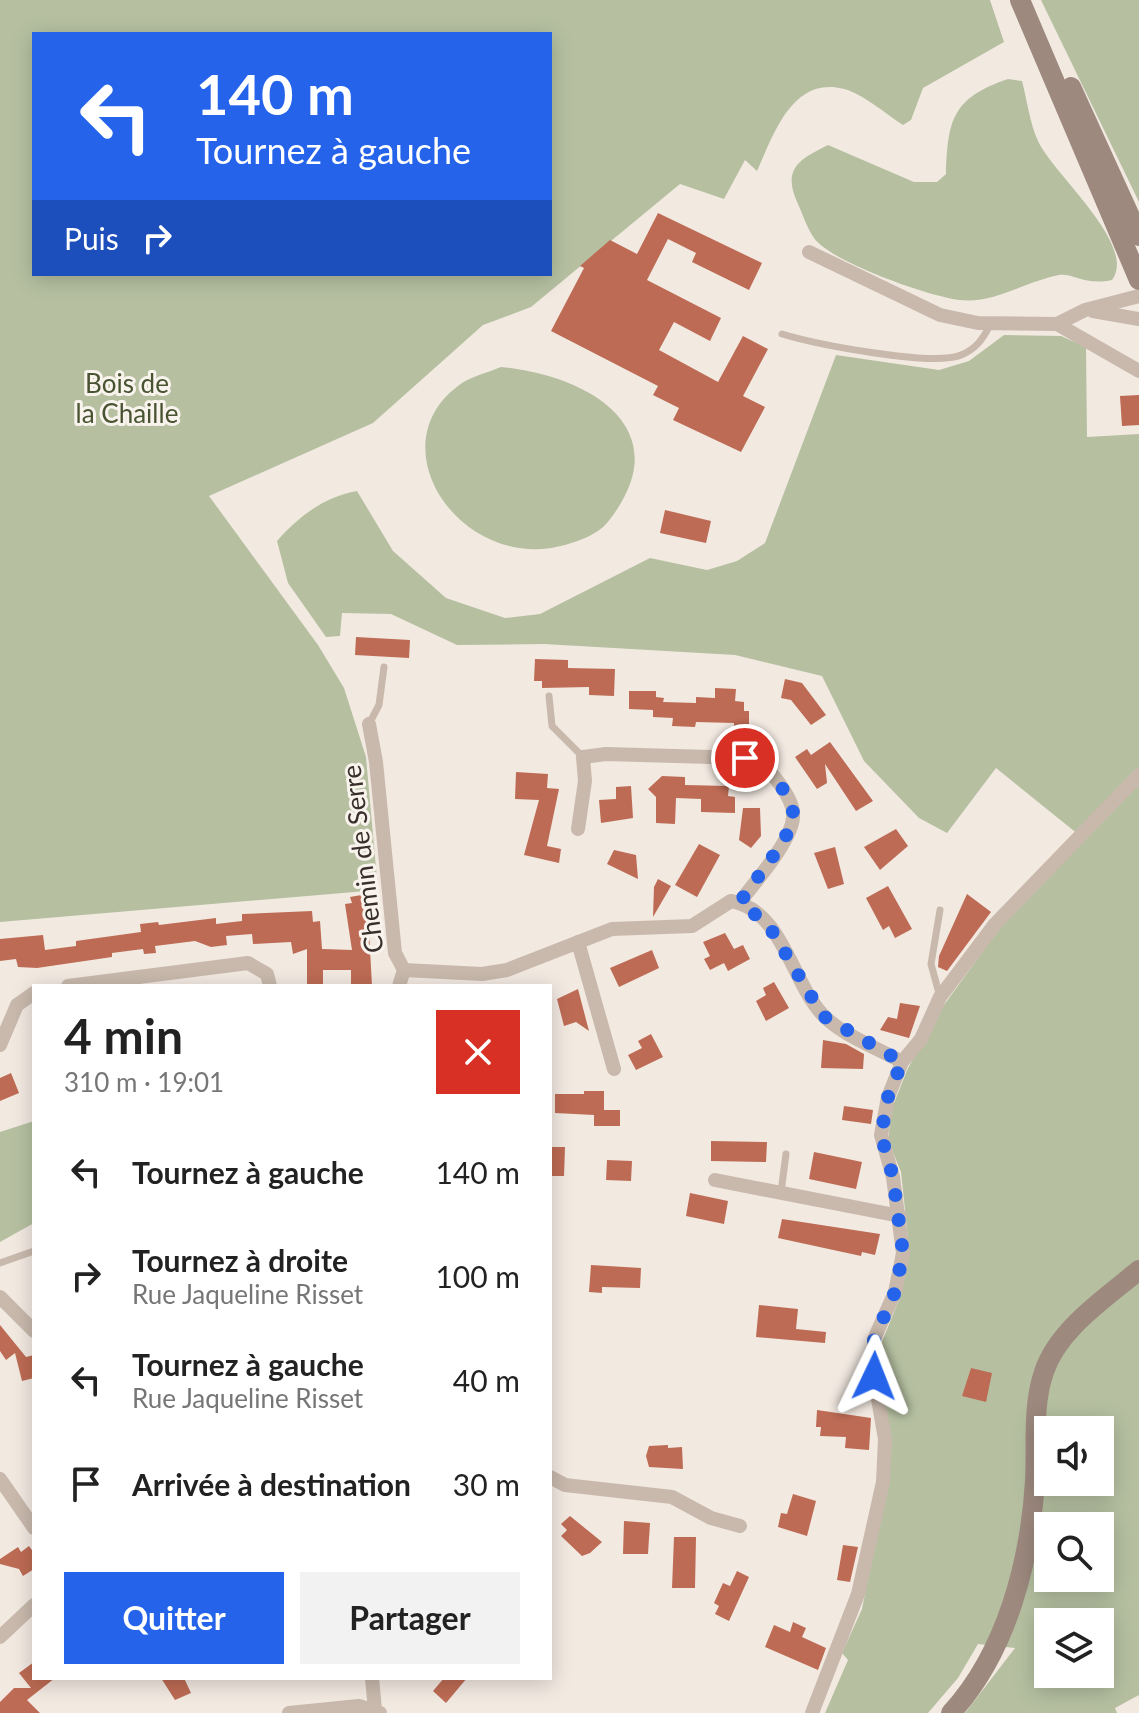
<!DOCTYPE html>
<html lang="fr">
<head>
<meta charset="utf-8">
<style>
	body { margin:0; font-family:Lato,sans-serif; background:#f2f2f2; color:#222; height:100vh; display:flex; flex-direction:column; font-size:30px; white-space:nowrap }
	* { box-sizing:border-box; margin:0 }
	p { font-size:26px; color:#767676 }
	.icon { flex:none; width:44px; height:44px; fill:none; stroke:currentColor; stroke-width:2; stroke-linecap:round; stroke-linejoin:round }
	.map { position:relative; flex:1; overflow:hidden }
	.panel { position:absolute; left:32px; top:984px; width:520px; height:696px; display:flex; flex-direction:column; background:#fff; border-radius:0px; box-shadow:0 4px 20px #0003 }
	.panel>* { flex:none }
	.guide { position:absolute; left:32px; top:32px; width:520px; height:244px; border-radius:0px; box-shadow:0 4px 20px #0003; background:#2563eb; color:#fff; overflow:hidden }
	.fabs { position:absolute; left:1034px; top:1416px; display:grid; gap:16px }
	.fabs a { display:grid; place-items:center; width:80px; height:80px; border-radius:0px; background:#fff; box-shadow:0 4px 20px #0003; font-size:40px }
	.pin { position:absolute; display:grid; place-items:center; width:68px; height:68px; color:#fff; margin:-34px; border:4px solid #fff; border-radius:50%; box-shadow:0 2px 8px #0007 }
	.me { position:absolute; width:88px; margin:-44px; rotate:2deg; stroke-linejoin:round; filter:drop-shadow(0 0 6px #0008) }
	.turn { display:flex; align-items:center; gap:28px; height:168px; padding:0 32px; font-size:36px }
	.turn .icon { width:104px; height:104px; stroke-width:2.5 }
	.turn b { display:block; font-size:56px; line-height:68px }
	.then { display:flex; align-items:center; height:76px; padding:0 32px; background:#0003; gap:16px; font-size:30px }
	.round { display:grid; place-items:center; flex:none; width:84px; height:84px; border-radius:0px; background:#f2f2f2 }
	.overview { display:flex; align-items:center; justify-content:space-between; height:136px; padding:0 32px }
	h1 { font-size:48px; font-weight:700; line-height:60px }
	.button { display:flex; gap:16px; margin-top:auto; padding:16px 32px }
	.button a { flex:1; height:92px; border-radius:0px; background:#2563eb; color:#fff; font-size:32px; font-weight:700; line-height:92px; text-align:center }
	.button a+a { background:#f2f2f2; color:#222 }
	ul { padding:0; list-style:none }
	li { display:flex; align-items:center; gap:24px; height:104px; padding:0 32px }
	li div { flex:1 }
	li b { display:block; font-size:30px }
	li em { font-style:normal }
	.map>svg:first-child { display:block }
</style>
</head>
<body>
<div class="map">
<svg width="1139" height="1713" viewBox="0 0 1139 1713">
	<rect width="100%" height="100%" fill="#f2e9e1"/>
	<g fill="#b6c0a1" fill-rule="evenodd">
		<path d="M0,0H990L1004,42L923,88L911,120L903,125C886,114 863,94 844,89C792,75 773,136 757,171L745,160L724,199L680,184L531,307L483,325L373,423L209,496L318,645L344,688L366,757L378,890L0,922ZM34,34H550V274H34Z"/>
		<path d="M1041,0H1139V202Z"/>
		<path d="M1008,79L1022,81C1027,100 1030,124 1038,141C1053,174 1138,245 1112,280C1085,286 1074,273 1059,275C1023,282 996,304 959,300C928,296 831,262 814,238C807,228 803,215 798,204C782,169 798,160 828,145L914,182H937L946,174C948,120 952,98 1008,79Z"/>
		<path d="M1004,335L1061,336L1086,347L1087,437L1139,434V1695L1115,1708L1117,1713H965L1015,1648L978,1644L958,1678L928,1713H825L848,1660L842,1653L862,1609L889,1469L879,1373L881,1344L901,1295L908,1239L901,1172L888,1140L892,1108L908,1068L944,1005L1004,922L1084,839L996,768L947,833L919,818L864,761L822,676L735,655L544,644L457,645L391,614L342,613L340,636L326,637L288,583L277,541C299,516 324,497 357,491L393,551L446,598L505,618L540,614L650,558L707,570L737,561L765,543L836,355L939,370L969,361ZM1048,1430H1100V1482H1048ZM1048,1526H1100V1578H1048ZM1048,1622H1100V1674H1048Z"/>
		<path d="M501,367C588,375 683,429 607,523C598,534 579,541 565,545C461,574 373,444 462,383C473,376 489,372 501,367Z"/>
		<path d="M34,1121V1223L0,1242V1132Z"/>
	</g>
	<g fill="#bd6b54">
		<path d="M658,213L762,263L749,290L692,262L696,253L668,239L647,280L721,318L710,341L674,322L659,350L718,382L743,336L768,349L743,396L765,407L741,452L673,420L679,408L653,395L658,386L551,331L584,268L580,266L610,240L637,254Z"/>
		<path d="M1139,395V425L1122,426L1120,396Z"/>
		<path d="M665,510L711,521L706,543L660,533Z"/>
		<path d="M356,637L410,640L409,658L355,655Z"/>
		<path d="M535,659L568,660V668L615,669L614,696L589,695V687L542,688V681H534Z"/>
		<path d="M785,679L802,683L826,715L811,725L791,700L781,698Z"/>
		<path d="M715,688L736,689L735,701L744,702V711H749V731L734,730V723L696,722L695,727L672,726L673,718L653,717V710L629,709V691H656V697L664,698L663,702L696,703V697L715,698Z"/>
		<path d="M830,742L873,801L856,811L825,764L827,783L817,789L795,757L807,749L811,755Z"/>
		<path d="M516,772L548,774L547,788L559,789L547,846L561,849L559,863L524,855L539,800L515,799Z"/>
		<path d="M662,776L685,777V785L729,786L728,796L735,797V813L701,812V799L676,798L675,824L656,823V797L648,789Z"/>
		<path d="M631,786L633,818L601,823L599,800L616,799V787Z"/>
		<path d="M743,808H760L761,836L751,848L739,840Z"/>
		<path d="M896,829L908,846L880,870L864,847Z"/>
		<path d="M699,844L720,855L697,897L675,885Z"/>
		<path d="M835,847L844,884L828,889L814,853Z"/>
		<path d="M614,850L636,855L638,879L607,864Z"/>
		<path d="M658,879L671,886L653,917L654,887Z"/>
		<path d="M888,886L912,929L895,938L889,926L883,930L866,898Z"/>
		<path d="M367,894L372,986H351V970H323V986H307V949L293,954L291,942L253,944L252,934L226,936L227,945L211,947L195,941L155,946L156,953L144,954L143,949L112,953V957L37,968L18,967L16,959L0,961V939L43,935L45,950L76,946V941L141,932L140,924L158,922L159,925L216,918V924L242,921V914L312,911L313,922L320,921L322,949L352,950L345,904L352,903L350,897Z"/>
		<path d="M967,894L991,912L947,971L938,967L939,956Z"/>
		<path d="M725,933L734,949L743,945L750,959L728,971L724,963L710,970L704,959L710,956L703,942Z"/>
		<path d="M652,950L659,968L619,987L610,968Z"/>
		<path d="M774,982L789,1008L766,1021L756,1001L766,995L763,988Z"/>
		<path d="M578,989L589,1031L576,1022L564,1026L557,999Z"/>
		<path d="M900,1003L920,1006L909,1038L880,1030L888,1017L897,1019Z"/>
		<path d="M651,1034L663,1057L636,1070L628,1055L642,1048L638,1041Z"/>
		<path d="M823,1040L846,1044L864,1054L863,1069L821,1068Z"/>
		<path d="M11,1073L19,1093L0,1101V1078Z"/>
		<path d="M584,1091H604V1110H620V1126H594V1115L555,1113V1094H584Z"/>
		<path d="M844,1106L873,1110L871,1124L842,1120Z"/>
		<path d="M711,1141L767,1142L766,1162L711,1161Z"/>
		<path d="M550,1147H565L564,1176H550Z"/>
		<path d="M814,1152L862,1162L856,1189L809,1179Z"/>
		<path d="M607,1160L632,1161L631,1181L606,1180Z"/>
		<path d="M690,1193L728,1201L724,1224L686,1216Z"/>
		<path d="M782,1219L880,1234L875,1255L862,1252L861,1256L778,1238Z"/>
		<path d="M591,1265L641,1268L640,1288L602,1287V1293L589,1292Z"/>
		<path d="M759,1305L798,1309L796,1329L826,1332L825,1343L756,1337Z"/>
		<path d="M0,1325L26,1357L34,1355V1378L22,1381L15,1353L6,1360L0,1351Z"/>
		<path d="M971,1368L992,1373L986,1402L962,1396Z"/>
		<path d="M817,1410L871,1418L869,1450L845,1448L846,1437L820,1436L821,1427H816Z"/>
		<path d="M668,1445V1448L682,1447L683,1469L649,1467L646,1456L649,1446Z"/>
		<path d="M793,1494L816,1501L807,1536L778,1527L781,1513L787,1514Z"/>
		<path d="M570,1516L602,1542L590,1553L582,1556L561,1536L567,1530L561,1524Z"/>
		<path d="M624,1521L650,1523L648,1554H623Z"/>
		<path d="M674,1537H696L695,1588H672Z"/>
		<path d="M843,1545L858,1547L850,1582L837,1580Z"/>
		<path d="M29,1546L34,1553V1569L23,1576L19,1569L0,1564V1559L18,1547L21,1552Z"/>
		<path d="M737,1571L749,1577L729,1621L715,1614L719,1606L714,1603L723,1583L730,1586Z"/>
		<path d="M793,1622L806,1628L802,1637L826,1648L818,1670L765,1647L774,1625L790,1632Z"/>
		<path d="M34,1662V1678H55L27,1700L40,1713H0V1702L14,1688H31L19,1673Z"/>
		<path d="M161,1678H184L191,1693L175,1700Z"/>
		<path d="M444,1678H467L446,1703L433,1691Z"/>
	</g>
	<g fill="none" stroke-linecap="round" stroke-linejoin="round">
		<g stroke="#c9b9ad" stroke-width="7">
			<path d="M782,334C815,344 932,367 961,355C976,349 983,339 990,325"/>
			<path d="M549,696L552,726L583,757"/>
			<path d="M369,724L379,705L384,667"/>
			<path d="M940,997L931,964L940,910"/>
			<path d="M781,1192L786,1154"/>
			<path d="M0,1263L34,1251"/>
		</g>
		<g stroke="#c9b9ad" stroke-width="14">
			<path d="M809,252L940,315L978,323L1057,324L1139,371"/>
			<path d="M1093,311L1139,319"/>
			<path d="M1057,324L1085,310L1139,296"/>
			<path d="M369,724L376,762L395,953L404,970"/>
			<path d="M578,829L585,781L583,757L606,754L745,758C761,763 769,769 779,783C786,793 794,805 793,817C792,841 754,883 740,902"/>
			<path d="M578,942L614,1069"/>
			<path d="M404,970L482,974L507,970L612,929L692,926L731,901C782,910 791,980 822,1014C841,1035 878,1048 902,1062"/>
			<path d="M68,986L248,963L267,974L270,986"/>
			<path d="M399,986L404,970"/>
			<path d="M0,1045L17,1005L34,993"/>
			<path d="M715,1180L900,1216"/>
			<path d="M0,1297L34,1331"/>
			<path d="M550,1477L565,1485L672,1497L711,1518L740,1526"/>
			<path d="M0,1479L34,1528"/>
			<path d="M0,1637L34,1605"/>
			<path d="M372,1678L375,1710"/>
			<path d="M289,1713L359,1706L380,1713"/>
			<path d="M812,1713L858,1594L883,1482L885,1439L874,1376V1339L895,1292L903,1253L893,1177L881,1135L888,1097L902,1062L921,1039L940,997L995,924L1139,775"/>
		</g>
		<g stroke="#9d897e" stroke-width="20">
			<path d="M1020,0L1139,280"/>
			<path d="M1071,87L1139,236"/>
			<path d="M951,1713C1007,1652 1030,1561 1035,1481C1037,1446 1032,1406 1044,1372C1058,1329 1106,1298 1139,1270"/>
		</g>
	</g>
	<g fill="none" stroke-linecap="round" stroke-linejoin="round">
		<path stroke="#2563eb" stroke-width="14" stroke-dasharray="0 25.2" d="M745,758L770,770L788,797L794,815L784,841L740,902L769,926L823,1016L902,1062L888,1097L881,1135L893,1177L903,1253L895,1292L874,1339V1376"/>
	</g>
	<g text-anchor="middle" stroke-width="6" stroke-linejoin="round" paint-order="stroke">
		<g font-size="26" fill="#485431" stroke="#f9f3ed">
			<text x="127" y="393">Bois de<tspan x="127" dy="30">la Chaille</tspan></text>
		</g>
		<g font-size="26" fill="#382f2b" stroke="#f9f3ed">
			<text transform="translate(363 859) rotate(-97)" y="9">Chemin de Serre</text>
		</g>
	</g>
</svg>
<div class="fabs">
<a><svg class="icon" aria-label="sound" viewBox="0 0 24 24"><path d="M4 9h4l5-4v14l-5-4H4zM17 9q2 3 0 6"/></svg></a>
<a><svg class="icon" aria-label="search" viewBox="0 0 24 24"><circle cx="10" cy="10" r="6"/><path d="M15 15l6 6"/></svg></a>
<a><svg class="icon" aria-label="layers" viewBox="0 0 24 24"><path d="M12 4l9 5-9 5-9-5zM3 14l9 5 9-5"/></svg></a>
</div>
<div class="pin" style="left:745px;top:758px;background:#d93025"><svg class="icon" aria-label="arrive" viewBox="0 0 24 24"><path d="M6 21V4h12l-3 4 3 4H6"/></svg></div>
<svg class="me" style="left:874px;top:1376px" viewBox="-20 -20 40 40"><path d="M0-17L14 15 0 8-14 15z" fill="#2563eb" stroke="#fff" stroke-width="4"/></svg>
<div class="guide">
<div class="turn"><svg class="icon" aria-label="left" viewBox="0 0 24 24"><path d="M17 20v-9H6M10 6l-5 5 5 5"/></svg><div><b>140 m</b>Tournez à gauche</div></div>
<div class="then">Puis<svg class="icon" aria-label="right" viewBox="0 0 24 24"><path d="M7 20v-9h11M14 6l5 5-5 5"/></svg></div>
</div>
<section class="panel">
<div class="overview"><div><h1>4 min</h1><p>310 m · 19:01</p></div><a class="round" style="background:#d93025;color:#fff"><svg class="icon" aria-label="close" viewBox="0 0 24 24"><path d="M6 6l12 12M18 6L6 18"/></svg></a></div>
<ul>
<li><svg class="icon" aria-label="left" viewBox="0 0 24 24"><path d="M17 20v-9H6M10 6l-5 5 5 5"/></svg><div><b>Tournez à gauche</b></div><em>140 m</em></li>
<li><svg class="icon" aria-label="right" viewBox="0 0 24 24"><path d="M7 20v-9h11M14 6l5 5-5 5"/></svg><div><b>Tournez à droite</b><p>Rue Jaqueline Risset</p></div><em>100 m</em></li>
<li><svg class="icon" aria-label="left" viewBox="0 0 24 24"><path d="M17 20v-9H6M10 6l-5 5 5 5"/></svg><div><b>Tournez à gauche</b><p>Rue Jaqueline Risset</p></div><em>40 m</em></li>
<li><svg class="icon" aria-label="arrive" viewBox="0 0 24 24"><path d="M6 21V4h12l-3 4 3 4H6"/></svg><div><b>Arrivée à destination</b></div><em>30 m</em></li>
</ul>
<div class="button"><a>Quitter</a><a>Partager</a></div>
</section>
</div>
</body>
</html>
